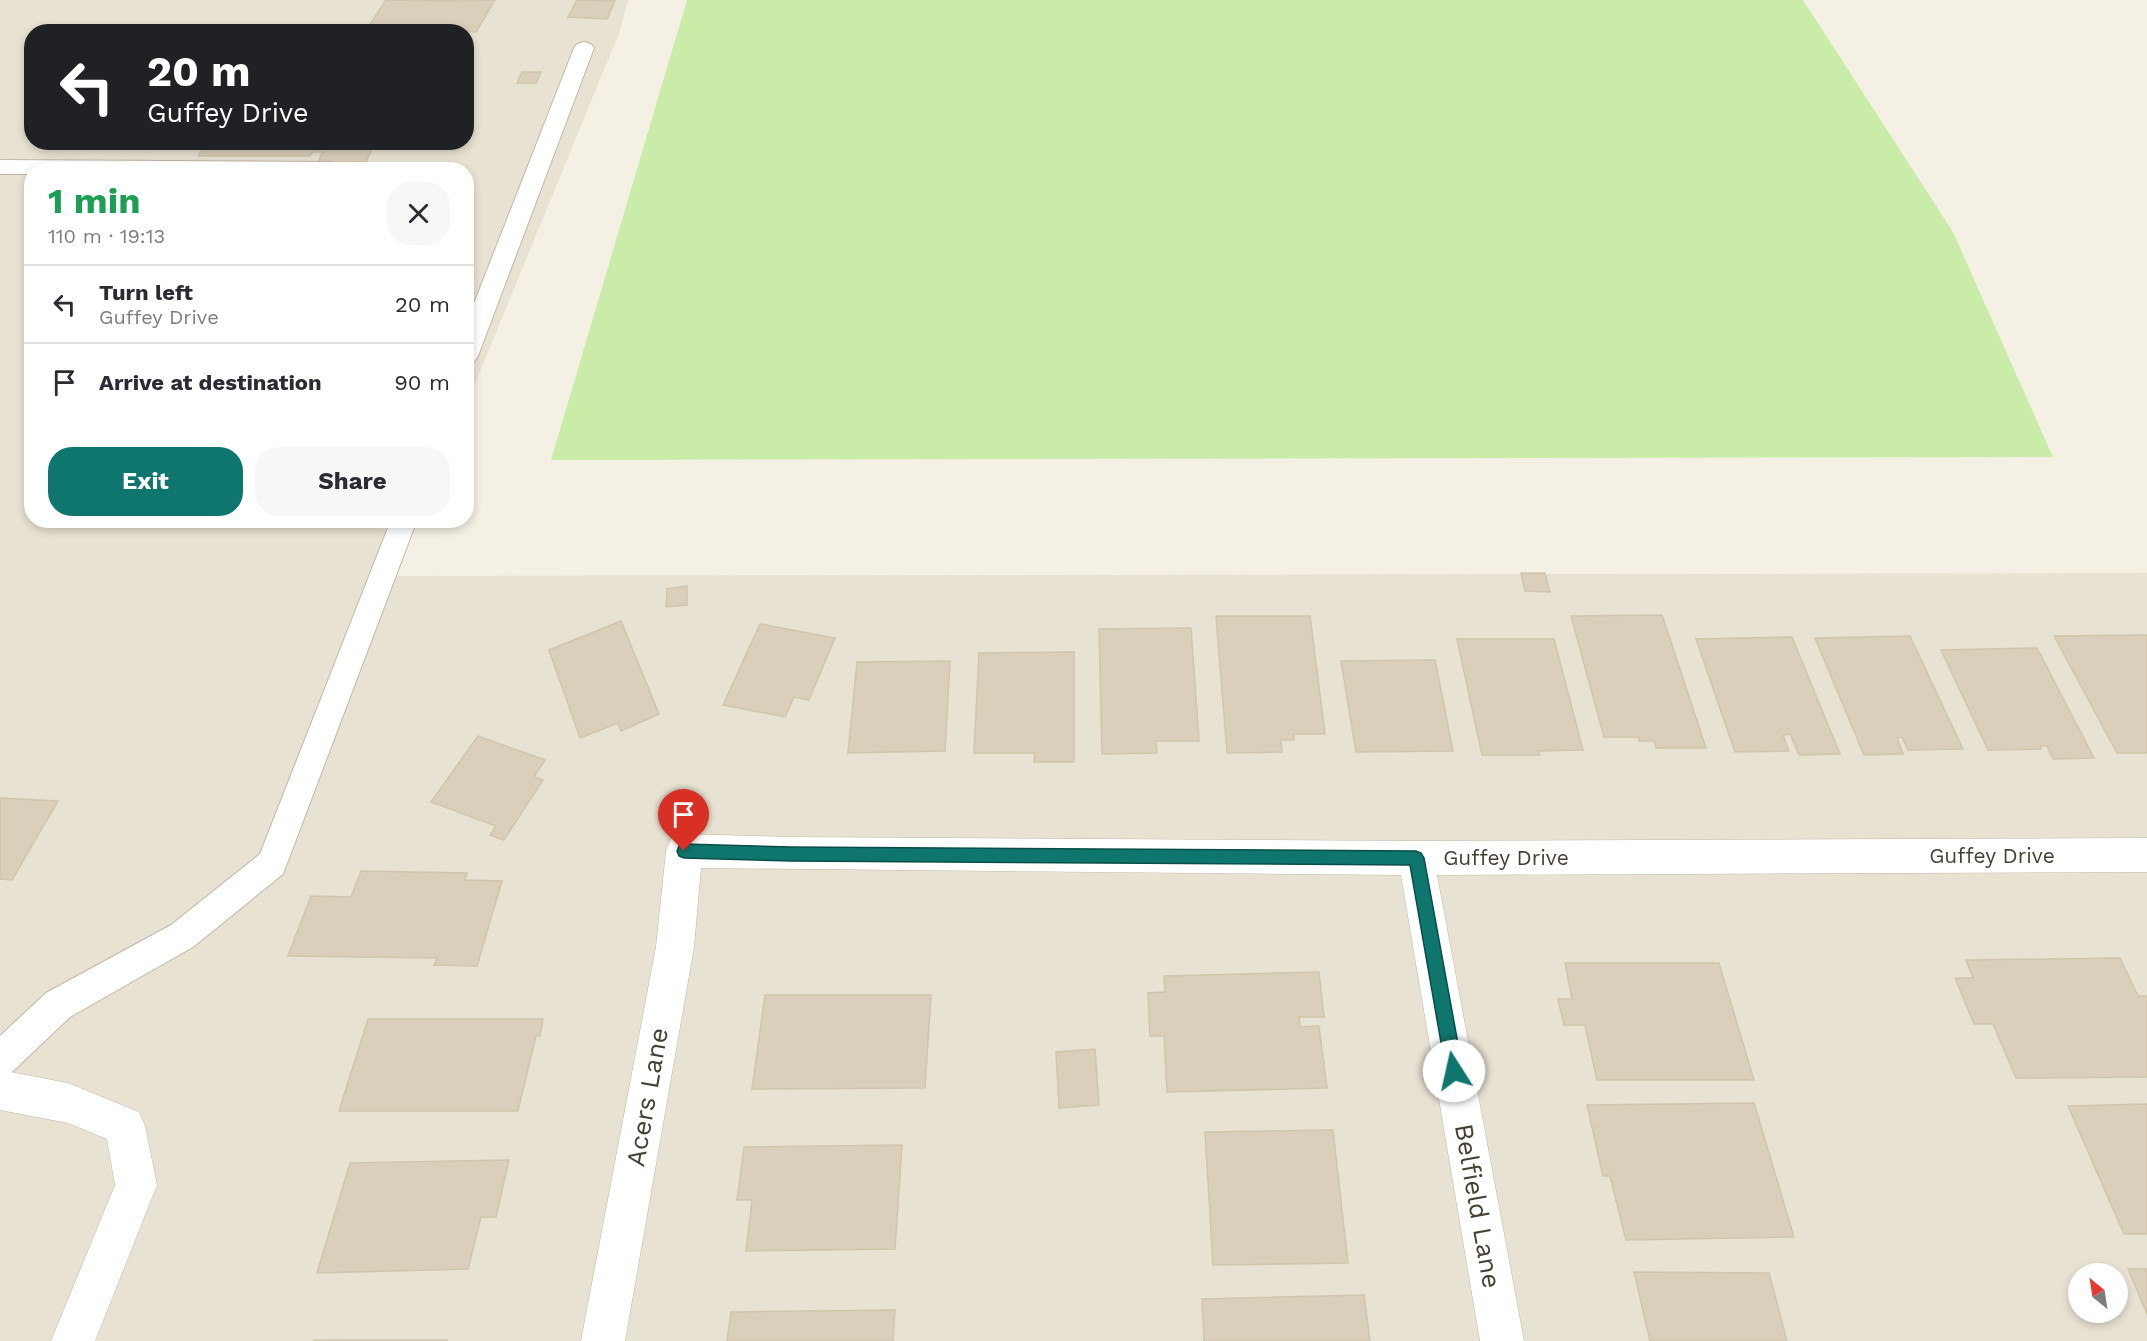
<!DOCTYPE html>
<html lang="en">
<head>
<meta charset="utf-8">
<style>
	body { margin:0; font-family:"Work Sans",sans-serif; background:#f7f7f7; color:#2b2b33; height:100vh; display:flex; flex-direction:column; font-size:22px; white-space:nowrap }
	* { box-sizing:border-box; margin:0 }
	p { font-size:20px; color:#7c7c81 }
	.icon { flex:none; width:33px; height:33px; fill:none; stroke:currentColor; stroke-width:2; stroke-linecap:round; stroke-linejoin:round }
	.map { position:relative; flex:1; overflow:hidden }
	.sheet { position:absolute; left:24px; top:162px; width:450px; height:366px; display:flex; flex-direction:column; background:#fff; border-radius:24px; box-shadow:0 3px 9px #0003 }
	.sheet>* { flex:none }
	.guide { position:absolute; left:24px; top:24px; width:450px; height:126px; border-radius:24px; box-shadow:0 3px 9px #0003; background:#202124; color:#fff; overflow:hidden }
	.needle { width:39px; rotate:330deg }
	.controls { position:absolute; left:2068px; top:1263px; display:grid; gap:12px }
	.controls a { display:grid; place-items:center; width:60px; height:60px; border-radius:50%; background:#fff; box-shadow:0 3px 9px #0003; font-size:30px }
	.pin { position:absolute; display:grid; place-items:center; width:51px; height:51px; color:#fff; margin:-62px -26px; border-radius:50% 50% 50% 0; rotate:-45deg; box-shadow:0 0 6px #0007 }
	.pin .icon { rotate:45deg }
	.me { position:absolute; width:66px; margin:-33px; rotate:350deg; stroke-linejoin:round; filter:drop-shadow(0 0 4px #0008) }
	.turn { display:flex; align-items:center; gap:21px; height:126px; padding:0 24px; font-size:27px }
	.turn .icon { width:78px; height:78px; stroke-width:2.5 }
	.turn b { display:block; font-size:42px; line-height:51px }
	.round { display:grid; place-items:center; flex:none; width:63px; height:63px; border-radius:24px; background:#f7f7f7 }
	.headline { display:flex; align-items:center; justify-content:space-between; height:102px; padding:0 24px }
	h1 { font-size:36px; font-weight:700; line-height:45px; color:#1e9e55 }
	.action { display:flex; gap:12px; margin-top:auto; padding:12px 24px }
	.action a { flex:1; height:69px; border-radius:24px; background:#0f766e; color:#fff; font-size:24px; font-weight:700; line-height:69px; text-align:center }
	.action a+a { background:#f7f7f7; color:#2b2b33 }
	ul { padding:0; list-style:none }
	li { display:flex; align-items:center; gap:18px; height:78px; padding:0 24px; border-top:2px solid #e1e1e2 }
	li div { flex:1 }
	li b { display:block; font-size:22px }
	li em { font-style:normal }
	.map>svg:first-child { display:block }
</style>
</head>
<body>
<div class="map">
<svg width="2147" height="1341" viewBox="0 0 2147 1341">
	<rect width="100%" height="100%" fill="#f4f0e4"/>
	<path fill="#e8e2d2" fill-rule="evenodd" d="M0,0H628L620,31L467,403L466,170H32V520L418,521L396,576L2147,573V1341H0ZM32,32H466V142H32ZM2079,1274H2118V1312H2079Z"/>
	<path fill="#caeca9" d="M687,0H1803L1953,232L2053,457L551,460Z"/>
	<g fill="#d9cfbb" stroke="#d1c5ab" stroke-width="1.5">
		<path d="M386,0L464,1L495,0L476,32L367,29Z"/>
		<path d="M577,0L615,1L607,19L568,17Z"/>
		<path d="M522,72H541L536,83H517Z"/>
		<path d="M207,142H436L434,147L372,149L366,162H318L323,152H313L310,156H198Z"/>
		<path d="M1521,573H1545L1550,592L1525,591Z"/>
		<path d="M687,586V605L666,607L667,589Z"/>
		<path d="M1662,615L1706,748H1656L1654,741H1639L1638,737H1604L1571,616Z"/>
		<path d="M1216,616H1310L1325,734H1294V740H1281L1282,752L1227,753Z"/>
		<path d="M621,621L659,714L621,731L618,723L580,738L549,650Z"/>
		<path d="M760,624L835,638L809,700L794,697L785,717L723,705Z"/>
		<path d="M1191,628L1199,741H1156L1157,753L1102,754L1099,629Z"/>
		<path d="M2147,635V753H2117L2054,636Z"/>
		<path d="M1910,636L1963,749L1908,750L1902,737L1897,738L1903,754L1864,755L1815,638Z"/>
		<path d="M1792,637L1840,754L1799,755L1790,734L1783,735L1789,751L1735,752L1696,639Z"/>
		<path d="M1457,639H1554L1583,750L1538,751L1540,755H1482Z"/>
		<path d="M2037,648L2094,758L2053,759L2047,746H2040L2041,749L1988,750L1941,650Z"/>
		<path d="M1074,652V762H1034L1035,753H974L979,653Z"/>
		<path d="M1435,660L1453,751L1356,752L1341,661Z"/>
		<path d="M950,661L945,751L848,753L857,662Z"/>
		<path d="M478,736L545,760L534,777L543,780L504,840L490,835L496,826L431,802Z"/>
		<path d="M0,798L58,801L12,880L0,879Z"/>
		<path d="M361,871L467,873L465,880L502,881L477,966L434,965L437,958L288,956L311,896L351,897Z"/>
		<path d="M2120,958L2138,996H2147V1077L2016,1078L1993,1024H1974L1955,978H1973L1966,960Z"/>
		<path d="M1565,963H1719L1754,1080H1597L1585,1025H1564L1558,999H1572Z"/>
		<path d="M1319,972L1324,1017H1299L1300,1027L1319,1026L1327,1088L1167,1092L1164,1036H1150L1148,993L1165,992L1164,976Z"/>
		<path d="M765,995H931L925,1088L752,1089Z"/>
		<path d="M368,1019H543L540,1036H536L518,1111H339Z"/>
		<path d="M1095,1049L1099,1105L1059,1108L1056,1052Z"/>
		<path d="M1754,1103L1794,1237L1626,1240L1610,1176H1603L1587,1105Z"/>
		<path d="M2147,1104V1234H2124L2068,1106Z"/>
		<path d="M1333,1130L1348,1263L1213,1265L1205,1132Z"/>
		<path d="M902,1145L895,1249L746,1251L752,1200H737L744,1147Z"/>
		<path d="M509,1160L496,1217H481L468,1269L317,1273L350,1163Z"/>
		<path d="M2128,1269H2147V1314Z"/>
		<path d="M1634,1272L1769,1273L1787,1341H1650Z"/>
		<path d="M1364,1295L1370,1341H1204L1202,1299Z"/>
		<path d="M895,1310L893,1341H727L731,1312Z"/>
		<path d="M313,1340H447V1341Z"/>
	</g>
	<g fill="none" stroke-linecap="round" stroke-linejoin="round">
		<g stroke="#c0b8a6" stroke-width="2">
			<g id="lane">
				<path d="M584,42L591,44L594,48L478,356L474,362L466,364V324L574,48L577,44Z"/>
				<path d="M0,160L329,162L336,164L339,169L32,170V174H0Z"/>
				<path d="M391,520H417L283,874L193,947L70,1017L12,1072L0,1077V1036L46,993L171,925L260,854Z"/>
			</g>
		</g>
		<g stroke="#c0b8a6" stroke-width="1">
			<g id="street">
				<path d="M684,834L792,837L1416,841L2147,838V872L1437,875L1524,1341H1480L1401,875L701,868L694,947L625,1341H581L656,947L666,851L671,839Z"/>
				<path d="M0,1070L68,1083L139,1112L145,1126L157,1185L95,1341H51L115,1185L107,1139L68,1123L0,1110Z"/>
			</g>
		</g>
		<use href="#lane" fill="#fff" fill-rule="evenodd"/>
		<use href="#street" fill="#fff" fill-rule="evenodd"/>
	</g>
	<path fill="#0f766e" stroke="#0a4d48" stroke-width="1.5" d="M684,844L792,847L1416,851L1421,853L1424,858L1463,1071L1460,1077L1454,1079L1449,1077L1446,1071L1410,865L792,861L684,858L679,856L677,851L679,846Z"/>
	<g text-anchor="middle" stroke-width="4.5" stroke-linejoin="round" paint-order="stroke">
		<g font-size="21" fill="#464033" stroke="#fff">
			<text x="1992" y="863">Guffey Drive</text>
			<text x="1506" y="865">Guffey Drive</text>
		</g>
		<g font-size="26" fill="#464033" stroke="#fff">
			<text transform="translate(647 1097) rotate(-80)" y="9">Acers Lane</text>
			<text transform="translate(1478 1206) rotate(80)" y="9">Belfield Lane</text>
		</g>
	</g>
</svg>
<div class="controls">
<a><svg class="needle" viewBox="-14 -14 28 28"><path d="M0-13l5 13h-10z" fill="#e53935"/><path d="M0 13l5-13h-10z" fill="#7c7c81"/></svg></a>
</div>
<div class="pin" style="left:684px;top:851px;background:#d93025"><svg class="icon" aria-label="arrive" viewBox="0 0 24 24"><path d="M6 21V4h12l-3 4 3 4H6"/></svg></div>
<svg class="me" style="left:1454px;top:1071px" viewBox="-20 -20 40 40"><circle r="19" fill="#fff"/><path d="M0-13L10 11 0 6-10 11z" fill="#0f766e"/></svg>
<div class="guide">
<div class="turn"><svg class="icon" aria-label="left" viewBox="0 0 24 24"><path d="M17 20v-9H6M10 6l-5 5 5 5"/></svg><div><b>20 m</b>Guffey Drive</div></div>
</div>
<section class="sheet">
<div class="headline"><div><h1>1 min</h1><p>110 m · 19:13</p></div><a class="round"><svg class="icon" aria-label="close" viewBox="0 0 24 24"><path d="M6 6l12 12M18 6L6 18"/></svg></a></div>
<ul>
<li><svg class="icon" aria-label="left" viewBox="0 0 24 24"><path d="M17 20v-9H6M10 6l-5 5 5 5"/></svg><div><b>Turn left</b><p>Guffey Drive</p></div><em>20 m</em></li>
<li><svg class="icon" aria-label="arrive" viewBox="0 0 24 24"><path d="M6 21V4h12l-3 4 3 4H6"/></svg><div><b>Arrive at destination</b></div><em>90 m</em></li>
</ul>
<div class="action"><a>Exit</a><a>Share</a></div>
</section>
</div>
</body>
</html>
